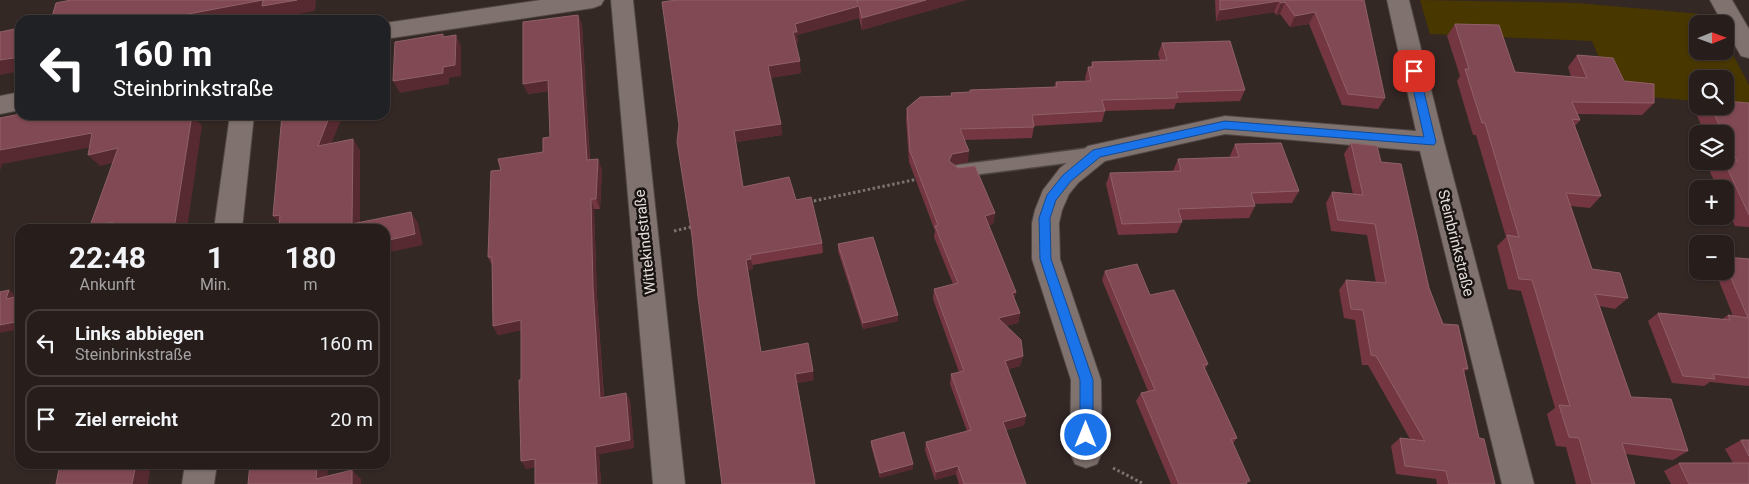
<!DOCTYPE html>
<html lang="de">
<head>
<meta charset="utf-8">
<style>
	body { margin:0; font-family:Roboto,sans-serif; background:#2f2725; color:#f1f3f6; height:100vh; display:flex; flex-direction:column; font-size:19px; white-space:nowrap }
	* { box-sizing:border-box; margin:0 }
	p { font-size:16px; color:#a4a2a3 }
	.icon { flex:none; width:28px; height:28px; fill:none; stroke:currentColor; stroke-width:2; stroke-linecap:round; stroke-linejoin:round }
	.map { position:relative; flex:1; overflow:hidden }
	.sheet { position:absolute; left:15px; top:224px; width:375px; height:245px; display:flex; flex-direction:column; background:#271e1c; border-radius:15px; box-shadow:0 1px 4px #0004,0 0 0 1px #433c3b }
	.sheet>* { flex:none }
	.hud { position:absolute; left:15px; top:15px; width:375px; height:105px; border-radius:15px; box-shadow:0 1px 4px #0004,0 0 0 1px #433c3b; background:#202124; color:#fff; overflow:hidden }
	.needle { width:32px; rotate:89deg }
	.buttons { position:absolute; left:1689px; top:15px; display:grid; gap:10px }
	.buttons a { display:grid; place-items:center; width:45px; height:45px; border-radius:10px; background:#271e1c; box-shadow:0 1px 4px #0004,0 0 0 1px #433c3b; font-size:25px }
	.pin { position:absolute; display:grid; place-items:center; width:42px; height:42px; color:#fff; margin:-21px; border-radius:10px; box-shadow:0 2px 8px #0006 }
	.me { position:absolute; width:55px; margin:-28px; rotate:0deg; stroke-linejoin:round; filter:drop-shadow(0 0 4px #0008) }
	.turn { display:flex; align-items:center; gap:18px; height:105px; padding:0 15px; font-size:22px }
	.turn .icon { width:65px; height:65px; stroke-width:2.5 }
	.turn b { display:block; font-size:35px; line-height:42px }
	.eta { display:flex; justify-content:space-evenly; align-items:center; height:85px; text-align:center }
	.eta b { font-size:30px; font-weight:700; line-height:35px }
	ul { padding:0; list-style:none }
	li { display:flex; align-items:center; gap:15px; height:68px; margin:0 10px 8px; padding:0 5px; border:2px solid #433c3b; border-radius:15px }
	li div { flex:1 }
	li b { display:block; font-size:19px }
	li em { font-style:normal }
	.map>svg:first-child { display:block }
</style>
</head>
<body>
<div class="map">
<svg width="1749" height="484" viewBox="0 0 1749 484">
	<rect width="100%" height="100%" fill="#342825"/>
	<path fill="#493700" d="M1420,0L1577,3L1712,15L1716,24H1698V51H1725V40L1749,85V105L1725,103V79H1698L1697,101L1614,94L1592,41L1430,34Z"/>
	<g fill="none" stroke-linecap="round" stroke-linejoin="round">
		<g stroke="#4f4643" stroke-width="3">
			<path id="service" d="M1097,147L1102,149L1105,153L1102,157L1097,159L957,177L952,175L949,171L952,167L957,165Z"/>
		</g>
		<g stroke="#4f4643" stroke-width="2">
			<g id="minor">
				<path d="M541,0H604L601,5L593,8L385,39V23Z"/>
				<path d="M611,0H633L685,484H653Z"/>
				<path d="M1387,0H1409L1444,142L1534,484H1502L1420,151L1225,134L1105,161L1078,183L1069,194L1062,210L1059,223L1060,259L1101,380L1102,453L1097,464L1086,468L1075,464L1070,453L1071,380L1032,259V223L1035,210L1043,190L1060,168L1088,146L1225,116L1416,131Z"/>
				<path d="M1710,0H1732L1749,29V58L1741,56L1725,28V24H1723Z"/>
				<path d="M20,92V110L0,114V96Z"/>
				<path d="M230,115H254L242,229H214Z"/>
				<path d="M185,464H217L214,484H182Z"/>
			</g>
		</g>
		<g stroke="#7d7370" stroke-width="3" stroke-dasharray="2.5 2.5" stroke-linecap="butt">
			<path d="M809,202L918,179"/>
			<path d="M674,231L695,226"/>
			<path d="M1113,468L1144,484"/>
		</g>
		<use href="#service" fill="#80726e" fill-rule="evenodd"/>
		<use href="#minor" fill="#80726e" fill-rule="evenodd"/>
	</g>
	<g fill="#743742">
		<path d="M676,0H966L862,30L859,18L797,35L798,43H796L801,73L770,78L781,124L782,135L736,142L743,187L796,200L822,243L823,253L752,265L753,269L748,270L761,352L814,380L797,383L815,484L692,236L679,125Z"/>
		<path d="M1215,0H1364L1385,98L1378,109L1342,105L1309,24L1290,27L1280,14L1276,15L1274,12L1216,21Z"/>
		<path d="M578,15L582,25L590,160L602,169L600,209H594L597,297L604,397L626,393L630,401L634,448L599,454L601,484H535V467L526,469L521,380V330L498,335L493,326L492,265L488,257L501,170L543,152L550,137L549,91L528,94Z"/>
		<path d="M1455,24L1515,72L1571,77L1568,67L1577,55L1624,81L1654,103L1642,115L1577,114L1580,120L1575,126L1601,196L1590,208L1571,206L1592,269L1628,298L1615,309L1600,306L1631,397L1688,451L1673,460L1626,454L1635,484H1576L1566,447L1556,446L1547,414L1555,408L1521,291L1508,289L1497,246L1506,237L1476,135H1473L1457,81L1460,76L1447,36Z"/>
		<path d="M1162,43L1245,90L1240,101L1176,103L1174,109L1105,111L1102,122L1034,126L1032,138L964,140L968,162L954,165L995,213L993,224L988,225L1016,292L1014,300L1020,313L1018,323L1006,326L1023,356L1020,366L1008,369L1026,416L1024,425L1006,430L1026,484H959L956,474L935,480L925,450L926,442L967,431L950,384L951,374L959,372L933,299L934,289L953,284L934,237L935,231L909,162L906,119L907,108L951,96V93L970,92V90L1054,87L1056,82L1086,81L1085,78L1088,67H1091L1092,62L1160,60L1158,54Z"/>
		<path d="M1749,103V227L1735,226L1725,204V189H1718L1710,172L1719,163L1718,161H1725V134H1705L1695,111L1699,106H1725Z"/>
		<path d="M1351,143L1381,162L1429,288L1443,324L1468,369L1464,372L1479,438L1495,484H1437L1436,479L1396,474L1391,446L1400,438L1410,439L1368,365H1362L1355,320L1344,318L1339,290L1346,280L1376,283L1367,235L1331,231L1326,203L1332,192L1353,194L1344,154Z"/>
		<path d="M1235,144L1299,191L1292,203L1254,204L1255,206L1249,218L1181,220L1182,222L1177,233L1118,235L1106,184L1110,173L1173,171L1178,159L1230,157V156Z"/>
		<path d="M838,244L898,315V321L863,329L838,251Z"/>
		<path d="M1725,257L1749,259V386L1710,382L1704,386L1672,383L1648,321L1658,313L1722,319L1728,315L1733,316L1715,271H1725Z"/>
		<path d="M1105,271L1150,295L1208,364L1205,369L1237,438L1233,443L1247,484H1171L1136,401L1141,393L1148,391L1102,280Z"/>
		<path d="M1741,440H1749V484H1671L1664,471L1679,463H1733L1725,449Z"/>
		<path d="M871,441L913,469L880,478L871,446Z"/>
	</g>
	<g fill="#562a30">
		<path d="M263,0H316L315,11L271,19L267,14L232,20H177L183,15Z"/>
		<path d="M926,0H966L862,30V18Z"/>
		<path d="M1279,1L1274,12L1216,21L1220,10Z"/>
		<path d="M1285,2L1280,14L1276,15L1281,3Z"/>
		<path d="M859,6V18L797,35L798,43L794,44L793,32L795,24Z"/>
		<path d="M1315,12L1309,24L1290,27L1295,16Z"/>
		<path d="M578,15L582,25L590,170L587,160Z"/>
		<path d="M456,35L461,46V76L449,78V84L400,93L393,81Z"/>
		<path d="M20,57V71L0,75V60Z"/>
		<path d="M800,61L801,73L769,78L768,66Z"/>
		<path d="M548,80L552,90L528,94L523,84Z"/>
		<path d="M183,115H195V118L202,126L187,229H174Z"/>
		<path d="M330,115H343L326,157L318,146Z"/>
		<path d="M781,124L782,135L736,142L734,131Z"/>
		<path d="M92,133L103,145L2,164L0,171V150Z"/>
		<path d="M353,139L360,150V229L352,224Z"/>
		<path d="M118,148L129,159L100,166L88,155Z"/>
		<path d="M969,151L968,162L951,165L949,161L952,154Z"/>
		<path d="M598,159L602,169L600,209L596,199Z"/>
		<path d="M591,199L594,209L597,297L604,406L600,398L593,288Z"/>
		<path d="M411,212L418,223L423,245L385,253V241Z"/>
		<path d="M995,213L993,224L983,227L985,216Z"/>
		<path d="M280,215L283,227L273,216Z"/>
		<path d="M113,222L120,229H93L90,226Z"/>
		<path d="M750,255L753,269L748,270L746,260Z"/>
		<path d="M9,290L17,296L14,305L6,299Z"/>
		<path d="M1016,292L1014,302L1012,293Z"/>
		<path d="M1020,313L1018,323L996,328L998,318Z"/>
		<path d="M898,315V321L863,329V323Z"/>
		<path d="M521,320L526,329L498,335L493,326Z"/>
		<path d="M20,321V329L0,333V325Z"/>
		<path d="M1023,356L1020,366L1003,370L1005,361Z"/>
		<path d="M813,371L814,380L796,383L795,374Z"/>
		<path d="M626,393L630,401L634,448L599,454L601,484H597L595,447Z"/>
		<path d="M1026,416L1024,425L1001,431L1003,422Z"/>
		<path d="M535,459L540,466L526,469L521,461Z"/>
		<path d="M136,464H151L148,484H132Z"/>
		<path d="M317,464H328L327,484L316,479Z"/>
		<path d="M913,464V469L880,478V473Z"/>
		<path d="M958,466L956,474L935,480L936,472Z"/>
		<path d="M352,470L361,479V484H352Z"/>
	</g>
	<g fill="#804953" stroke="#906068">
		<path d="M71,0H297L262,6L263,0L183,15V19L177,20H51L56,3Z"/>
		<path d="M676,0H856L858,3L857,0H926L862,18L859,6L795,24L797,32H793L800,61L768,66L781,124L734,131L743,187L789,177L796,200L811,197L822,243L750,255L751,259L746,260L761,352L808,343L813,371L795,374L815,484H722L698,297L692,236L677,142L679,125L662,2Z"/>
		<path d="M1220,0H1364L1385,98L1348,94L1315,12L1295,16L1285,2L1281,3L1279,1L1220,10Z"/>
		<path d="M578,15L587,160L598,159L596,199H591L593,288L600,398L626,393L630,440L595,447L597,484H535V459L521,461L519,380H521V320L493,326L492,257H488L491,171L501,170L498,159L543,152V138L550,137L548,80L523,84V22Z"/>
		<path d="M1455,24L1499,25L1515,72L1587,78L1577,55L1613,58L1624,81L1654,84V103L1572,102L1580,120L1572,119L1601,196L1566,193L1592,269L1620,273L1628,298L1595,294L1631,397L1671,399L1688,451L1622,443L1635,484H1592L1579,438L1569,437L1559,405L1570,406L1532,280L1519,279L1507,235L1519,237L1485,123H1482L1465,69H1469Z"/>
		<path d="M20,28V57L0,60V32Z"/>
		<path d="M443,34V37L456,35L455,65L443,67V73L393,81L395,42Z"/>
		<path d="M1230,41L1245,90L1176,92L1178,98L1102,100L1105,111L1032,115L1034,127L960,129L969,151L952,154L949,161L958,168L975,166L995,213L985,216L1016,292L1012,293L1020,313L998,318L1021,340L1023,356L1005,361L1026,416L1003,422L1026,484H964L958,466L936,472L926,442L971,430L951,374L964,371L934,289L958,283L935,226L938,225L910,151L907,108L920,97L952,96L951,93L970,92V90L1057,87L1056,82L1091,81L1088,67H1093L1092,62L1167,60L1162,43Z"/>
		<path d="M1725,101L1749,103V215L1724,161H1725V160L1737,161L1725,136V134H1724L1710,106H1725Z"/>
		<path d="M20,114V115H183V116L192,115L174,229H111L113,222L90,226L118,148L88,155L92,133L0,150V118Z"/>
		<path d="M282,115H330L318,146L353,139L352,224L411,212L415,234L385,241V229H279L280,215L273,216Z"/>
		<path d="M1281,143L1299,191L1251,193L1255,206L1178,209L1182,222L1122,224L1110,173L1181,171L1178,159L1239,157L1235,144Z"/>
		<path d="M1351,143L1377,146L1381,162L1401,164L1429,288L1443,324L1458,325L1468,369L1463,368L1479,438L1484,439L1495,484H1449L1446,471L1405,466L1400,438L1425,441L1376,356L1371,355L1363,310L1351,309L1346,280L1386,283L1375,224L1338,220L1332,192L1363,195Z"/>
		<path d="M873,237L898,315L863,323L838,244Z"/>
		<path d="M1725,257L1749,259V378L1713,374L1715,379L1683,376L1658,313L1730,320L1728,315L1748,318L1725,264Z"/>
		<path d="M1137,264L1150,295L1174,290L1208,364L1203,365L1237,438L1231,439L1250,481L1246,482L1247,484H1179L1141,393L1155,390L1105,271Z"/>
		<path d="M9,290L6,299L20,296V321L0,325V292Z"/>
		<path d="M904,432L913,464L880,473L871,441Z"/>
		<path d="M1741,440H1749V456Z"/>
		<path d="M1679,463H1749V484H1689Z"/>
		<path d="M60,464H136L132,484H56Z"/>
		<path d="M250,464H317L316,479L352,470V484H248Z"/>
	</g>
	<path fill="#1a73e8" stroke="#114b97" d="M1414,67L1419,71L1436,142L1434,145L1225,129L1100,157L1071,181L1056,200L1050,218L1051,259L1093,380V435L1091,439L1086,441L1082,439L1080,435V380L1040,259L1039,218L1047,195L1063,175L1093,150L1225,121L1424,137L1409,71Z"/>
	<g text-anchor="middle" stroke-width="5" stroke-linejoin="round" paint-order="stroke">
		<g font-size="15" fill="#e4ddda" stroke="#181211">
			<text transform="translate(645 242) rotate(-96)" y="5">Wittekindstraße</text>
			<text transform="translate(1456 243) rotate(76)" y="5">Steinbrinkstraße</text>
		</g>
	</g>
</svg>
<div class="buttons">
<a><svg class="needle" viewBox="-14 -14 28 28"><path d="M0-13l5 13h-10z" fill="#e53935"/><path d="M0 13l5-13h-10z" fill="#a4a2a3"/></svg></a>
<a><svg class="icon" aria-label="search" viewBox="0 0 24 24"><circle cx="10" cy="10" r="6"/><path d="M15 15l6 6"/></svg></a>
<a><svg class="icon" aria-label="layers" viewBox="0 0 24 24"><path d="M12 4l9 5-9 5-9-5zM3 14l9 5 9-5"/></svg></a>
<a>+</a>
<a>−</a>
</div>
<div class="pin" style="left:1414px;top:71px;background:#d93025"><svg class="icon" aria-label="arrive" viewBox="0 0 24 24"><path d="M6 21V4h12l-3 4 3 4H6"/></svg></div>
<svg class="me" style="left:1086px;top:435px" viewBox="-20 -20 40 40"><circle r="17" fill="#1a73e8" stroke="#fff" stroke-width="3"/><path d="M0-11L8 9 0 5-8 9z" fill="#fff"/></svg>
<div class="hud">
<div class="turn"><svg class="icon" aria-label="left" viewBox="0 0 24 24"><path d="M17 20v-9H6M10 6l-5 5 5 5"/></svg><div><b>160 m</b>Steinbrinkstraße</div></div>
</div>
<section class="sheet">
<div class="eta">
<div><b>22:48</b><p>Ankunft</p></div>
<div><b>1</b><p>Min.</p></div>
<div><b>180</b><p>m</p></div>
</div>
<ul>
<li><svg class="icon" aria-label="left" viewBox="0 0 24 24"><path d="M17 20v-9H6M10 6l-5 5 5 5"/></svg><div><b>Links abbiegen</b><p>Steinbrinkstraße</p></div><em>160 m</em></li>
<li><svg class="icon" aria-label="arrive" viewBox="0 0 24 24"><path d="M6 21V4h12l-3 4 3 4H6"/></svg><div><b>Ziel erreicht</b></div><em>20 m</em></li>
</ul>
</section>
</div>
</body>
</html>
